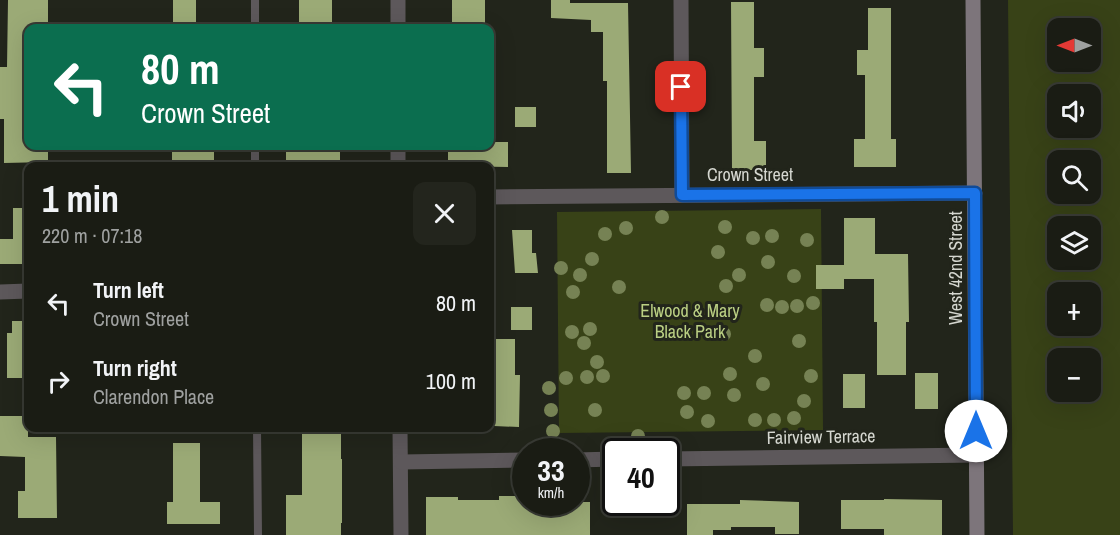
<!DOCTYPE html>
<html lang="en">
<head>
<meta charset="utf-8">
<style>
	body { margin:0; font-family:"Archivo Narrow",sans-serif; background:#23251d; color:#f1f3f6; height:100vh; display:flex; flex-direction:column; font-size:22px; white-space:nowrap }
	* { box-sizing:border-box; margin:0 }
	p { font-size:20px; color:#9fa1a0 }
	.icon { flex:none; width:33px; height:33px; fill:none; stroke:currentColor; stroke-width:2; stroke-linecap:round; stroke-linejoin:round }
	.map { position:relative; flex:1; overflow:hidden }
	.details { position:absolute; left:24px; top:162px; width:470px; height:270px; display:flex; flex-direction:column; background:#1a1c14; border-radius:12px; box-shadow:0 6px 24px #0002,0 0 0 2px #383a34 }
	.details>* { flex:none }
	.hud { position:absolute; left:24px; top:24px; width:470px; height:126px; border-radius:12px; box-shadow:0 6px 24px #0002,0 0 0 2px #383a34; background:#0b6e4f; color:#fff; overflow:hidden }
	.needle { width:39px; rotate:270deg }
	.fabs { position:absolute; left:1047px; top:18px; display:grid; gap:12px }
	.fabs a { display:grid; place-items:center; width:54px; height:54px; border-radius:12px; background:#1a1c14; box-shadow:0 6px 24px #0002,0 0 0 2px #383a34; font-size:30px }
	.speed { position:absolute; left:512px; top:438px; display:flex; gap:12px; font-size:30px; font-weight:700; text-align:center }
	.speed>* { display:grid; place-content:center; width:78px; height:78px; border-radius:50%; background:#1a1c14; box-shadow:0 6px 24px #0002,0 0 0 2px #383a34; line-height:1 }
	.speed small { font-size:15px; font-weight:400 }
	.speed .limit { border:3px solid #111; border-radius:9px; background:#fff; color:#111 }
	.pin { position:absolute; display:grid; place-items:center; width:51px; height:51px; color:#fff; margin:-26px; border-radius:12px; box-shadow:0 3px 9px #0006 }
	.me { position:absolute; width:66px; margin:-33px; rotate:0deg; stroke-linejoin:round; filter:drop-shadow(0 0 4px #0008) }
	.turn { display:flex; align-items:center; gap:21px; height:126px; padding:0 18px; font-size:27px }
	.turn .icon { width:78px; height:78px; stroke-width:2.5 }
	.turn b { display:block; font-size:42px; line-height:51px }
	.round { display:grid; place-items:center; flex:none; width:63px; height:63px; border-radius:12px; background:#23251d }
	.summary { display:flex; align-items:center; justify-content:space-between; height:102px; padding:0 18px }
	h1 { font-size:36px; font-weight:800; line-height:45px }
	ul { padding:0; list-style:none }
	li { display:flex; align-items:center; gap:18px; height:78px; padding:0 18px }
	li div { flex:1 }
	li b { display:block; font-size:22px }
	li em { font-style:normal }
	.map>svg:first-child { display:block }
</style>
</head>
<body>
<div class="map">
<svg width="1120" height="535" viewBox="0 0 1120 535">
	<rect width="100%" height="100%" fill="#22251b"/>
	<g fill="#384217" fill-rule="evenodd">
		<path d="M1008,0H1120V535H1013ZM1058,28H1090V62H1058ZM1058,94H1090V128H1058ZM1058,160H1090V194H1058ZM1058,226H1090V260H1058ZM1058,292H1090V326H1058ZM1058,358H1090V392H1058Z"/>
		<path d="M821,209L823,430L559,433L557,212Z"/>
	</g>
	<g fill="#9baa76">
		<path d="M8,0H48V25H28V146H48V162L4,163V119H0V67H7Z"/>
		<rect x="173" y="0" width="23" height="28"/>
		<path d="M299,0H332V28H302V22H299Z"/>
		<rect x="452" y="0" width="33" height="28"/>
		<path d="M551,0H570V3H628L631,173H607V81H603V32H591V20L551,18Z"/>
		<path d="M731,2H754V48H764V77H754V141H766V170H732Z"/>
		<path d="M868,8H891V139H896V167H854V139H865V75H857V50H868Z"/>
		<rect x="515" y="107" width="21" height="20"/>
		<path d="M489,142H508V167L448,166V146H489Z"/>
		<rect x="172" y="146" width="42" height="16"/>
		<rect x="286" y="146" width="54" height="16"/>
		<path d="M13,208H28V264H0V239H13Z"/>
		<path d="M844,218H875V254H908L909,322H906V375H877V322H874V279H844V289H816V265H844Z"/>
		<path d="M512,230H532V253H536L538,273H515Z"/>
		<rect x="511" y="307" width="21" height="23"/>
		<path d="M12,321H28V378H7V333H12Z"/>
		<path d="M489,339H515V375H520L519,427L494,426L495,359H489Z"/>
		<rect x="915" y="373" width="23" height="36"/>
		<rect x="843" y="374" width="22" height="34"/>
		<path d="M0,416H28V437H56L57,518H18V491H25V457L0,456Z"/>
		<path d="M302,428H341V459H342V523H341V535H286V495H302Z"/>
		<path d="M173,443H200V502H220V524H167V502H173Z"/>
		<path d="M499,496H522V502H590V535H426V497H458V500H499Z"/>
		<path d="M884,499L942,500V535H884V529H841V500H884Z"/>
		<path d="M740,500L799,502V534H775V527H731V530H713V535H687V504H740Z"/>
	</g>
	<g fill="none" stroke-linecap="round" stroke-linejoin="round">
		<g stroke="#5d585b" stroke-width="8">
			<path d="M255,0V28"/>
			<path d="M255,146V166"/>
			<path d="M257,428L258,535"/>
		</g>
		<g stroke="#5d585b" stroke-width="15">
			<path d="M681,0L682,195"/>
			<path d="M398,28V0"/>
			<path d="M398,166V146"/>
			<path d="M489,197L975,193"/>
			<path d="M0,292L28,291"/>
			<path d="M400,428L401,535"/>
			<path d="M666,459L977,455"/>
			<path d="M576,460L615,459"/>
			<path d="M401,462L525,460"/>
		</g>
		<path stroke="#7d757b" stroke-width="15" d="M973,0L977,535"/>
	</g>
	<g fill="#768254">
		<circle cx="662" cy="217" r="7"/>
		<circle cx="725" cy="227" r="7"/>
		<circle cx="626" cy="228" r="7"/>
		<circle cx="605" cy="234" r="7"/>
		<circle cx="772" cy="236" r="7"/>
		<circle cx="753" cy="238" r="7"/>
		<circle cx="807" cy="240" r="7"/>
		<circle cx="718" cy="252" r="7"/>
		<circle cx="592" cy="259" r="7"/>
		<circle cx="768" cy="262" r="7"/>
		<circle cx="561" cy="268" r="7"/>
		<circle cx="580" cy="275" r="7"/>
		<circle cx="739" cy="275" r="7"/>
		<circle cx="794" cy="276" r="7"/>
		<circle cx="726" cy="286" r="7"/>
		<circle cx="619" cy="287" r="7"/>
		<circle cx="573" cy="292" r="7"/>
		<circle cx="813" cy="303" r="7"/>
		<circle cx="767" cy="305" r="7"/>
		<circle cx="797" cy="306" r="7"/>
		<circle cx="782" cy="307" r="7"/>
		<circle cx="590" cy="329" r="7"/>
		<circle cx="572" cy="332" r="7"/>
		<circle cx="724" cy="334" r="7"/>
		<circle cx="799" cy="341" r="7"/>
		<circle cx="584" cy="343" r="7"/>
		<circle cx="755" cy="356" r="7"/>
		<circle cx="597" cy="362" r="7"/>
		<circle cx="730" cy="374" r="7"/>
		<circle cx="603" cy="376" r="7"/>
		<circle cx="811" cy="376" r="7"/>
		<circle cx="587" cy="377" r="7"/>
		<circle cx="566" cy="378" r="7"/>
		<circle cx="763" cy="384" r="7"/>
		<circle cx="549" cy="388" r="7"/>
		<circle cx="684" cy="393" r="7"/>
		<circle cx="704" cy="393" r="7"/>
		<circle cx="734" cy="395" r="7"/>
		<circle cx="804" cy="401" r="7"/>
		<circle cx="551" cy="410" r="7"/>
		<circle cx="595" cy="410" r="7"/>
		<circle cx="687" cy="412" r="7"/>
		<circle cx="794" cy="418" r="7"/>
		<circle cx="755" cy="420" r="7"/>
		<circle cx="774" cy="420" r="7"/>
		<circle cx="708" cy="421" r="7"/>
		<circle cx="553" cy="431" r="7"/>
		<circle cx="638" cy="436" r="7"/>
	</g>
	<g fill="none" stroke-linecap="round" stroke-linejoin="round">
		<g stroke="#114b97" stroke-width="15">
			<path id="route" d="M681,87L682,195L975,193L976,431"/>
		</g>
		<use href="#route" stroke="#1a73e8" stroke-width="10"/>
	</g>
	<g text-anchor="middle" stroke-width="6" stroke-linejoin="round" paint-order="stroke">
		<g font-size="18" fill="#d5d7d0" stroke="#22251b">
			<text x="750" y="181">Crown Street</text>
			<text transform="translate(956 268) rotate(-90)" y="6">West 42nd Street</text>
			<text transform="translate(821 437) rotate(-1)" y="6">Fairview Terrace</text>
		</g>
		<g font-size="18" fill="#bacf83" stroke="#22251b">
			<text x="690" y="317">Elwood &amp; Mary<tspan x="690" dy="21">Black Park</tspan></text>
		</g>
	</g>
</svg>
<div class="fabs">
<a><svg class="needle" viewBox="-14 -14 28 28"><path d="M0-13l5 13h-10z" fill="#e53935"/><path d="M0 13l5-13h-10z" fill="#9fa1a0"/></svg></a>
<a><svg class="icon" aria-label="sound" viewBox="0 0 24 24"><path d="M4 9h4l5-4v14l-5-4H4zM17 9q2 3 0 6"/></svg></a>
<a><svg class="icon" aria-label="search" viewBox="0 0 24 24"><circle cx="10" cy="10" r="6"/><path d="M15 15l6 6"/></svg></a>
<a><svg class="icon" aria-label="layers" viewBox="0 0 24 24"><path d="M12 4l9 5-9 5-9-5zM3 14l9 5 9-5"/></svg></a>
<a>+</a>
<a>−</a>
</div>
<div class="speed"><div>33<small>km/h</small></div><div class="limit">40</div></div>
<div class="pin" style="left:681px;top:87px;background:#d93025"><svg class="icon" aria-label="arrive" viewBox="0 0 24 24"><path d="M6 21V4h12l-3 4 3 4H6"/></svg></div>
<svg class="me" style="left:976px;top:431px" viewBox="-20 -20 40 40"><circle r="19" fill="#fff"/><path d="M0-13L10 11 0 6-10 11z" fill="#1a73e8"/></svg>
<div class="hud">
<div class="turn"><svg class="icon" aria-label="left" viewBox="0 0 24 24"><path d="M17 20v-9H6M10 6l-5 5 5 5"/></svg><div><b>80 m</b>Crown Street</div></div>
</div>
<section class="details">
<div class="summary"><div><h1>1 min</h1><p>220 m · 07:18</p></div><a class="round"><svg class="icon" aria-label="close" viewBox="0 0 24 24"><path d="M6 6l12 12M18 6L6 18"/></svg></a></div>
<ul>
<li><svg class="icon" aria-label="left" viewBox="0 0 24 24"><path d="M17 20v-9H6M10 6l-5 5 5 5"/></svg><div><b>Turn left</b><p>Crown Street</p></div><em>80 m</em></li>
<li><svg class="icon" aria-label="right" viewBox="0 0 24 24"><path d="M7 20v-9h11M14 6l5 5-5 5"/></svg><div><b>Turn right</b><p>Clarendon Place</p></div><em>100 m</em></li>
</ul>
</section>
</div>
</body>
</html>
